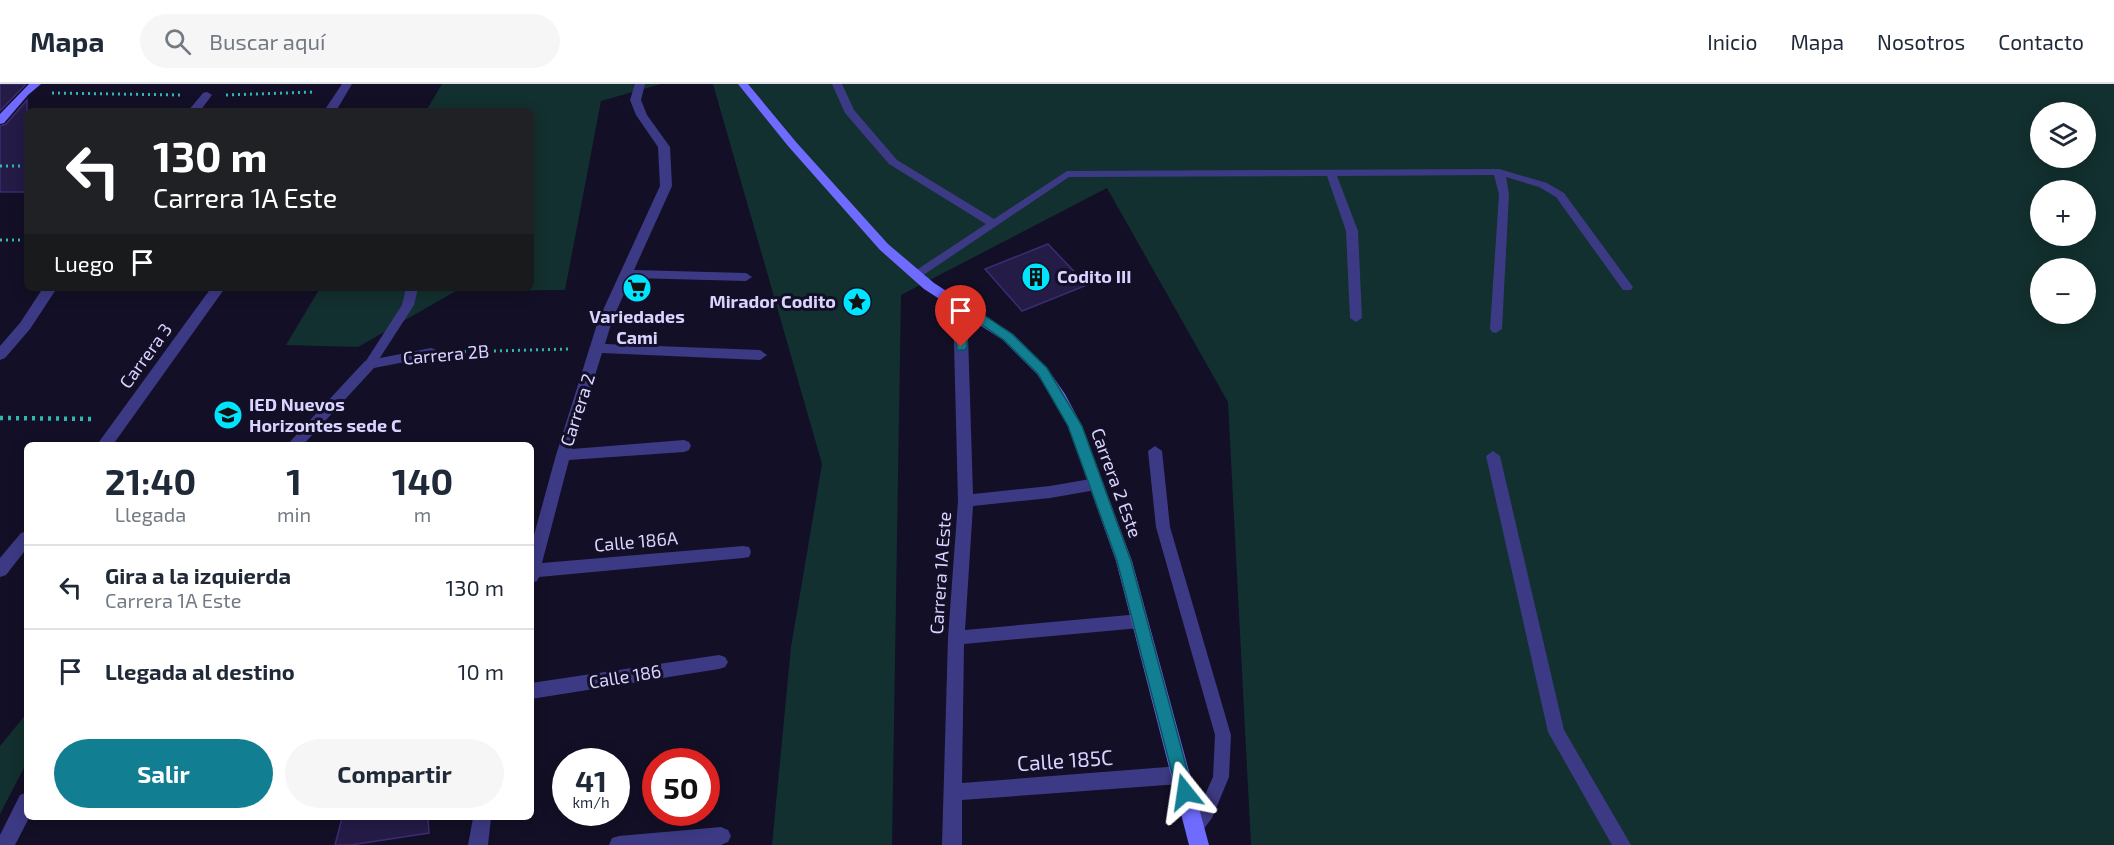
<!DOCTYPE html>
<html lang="es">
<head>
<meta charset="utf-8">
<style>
	body { margin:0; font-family:"Exo 2",sans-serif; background:#f6f6f7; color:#1f2937; height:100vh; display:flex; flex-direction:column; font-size:22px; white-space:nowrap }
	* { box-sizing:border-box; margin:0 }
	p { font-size:20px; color:#747a83 }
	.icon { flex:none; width:33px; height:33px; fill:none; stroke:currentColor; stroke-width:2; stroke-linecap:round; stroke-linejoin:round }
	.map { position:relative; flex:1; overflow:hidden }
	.panel { position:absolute; left:24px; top:358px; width:510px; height:378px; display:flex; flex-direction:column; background:#fff; border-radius:9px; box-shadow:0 3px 15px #0003 }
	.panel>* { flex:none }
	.top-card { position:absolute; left:24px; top:24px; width:510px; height:183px; border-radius:9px; box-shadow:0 3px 15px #0003; background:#202124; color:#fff; overflow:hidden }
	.tools { position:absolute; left:2030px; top:18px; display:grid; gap:12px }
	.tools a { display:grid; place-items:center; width:66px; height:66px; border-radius:50%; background:#fff; box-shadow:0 3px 15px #0003; font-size:30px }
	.speed { position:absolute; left:552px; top:664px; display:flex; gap:12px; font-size:30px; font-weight:700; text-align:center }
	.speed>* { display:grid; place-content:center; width:78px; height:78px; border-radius:50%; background:#fff; box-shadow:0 3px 15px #0003; line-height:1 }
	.speed small { font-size:15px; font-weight:400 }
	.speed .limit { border:9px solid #d22; background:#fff; color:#111 }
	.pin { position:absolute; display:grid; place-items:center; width:51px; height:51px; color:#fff; margin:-62px -26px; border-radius:50% 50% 50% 0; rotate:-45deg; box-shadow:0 0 6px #0007 }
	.pin .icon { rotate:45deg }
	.me { position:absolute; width:66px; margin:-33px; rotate:345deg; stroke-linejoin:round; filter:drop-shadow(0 0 4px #0008) }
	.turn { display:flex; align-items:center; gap:21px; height:126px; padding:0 30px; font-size:27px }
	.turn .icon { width:78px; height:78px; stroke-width:2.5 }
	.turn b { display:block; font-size:42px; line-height:51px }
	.then { display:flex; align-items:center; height:57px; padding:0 30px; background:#0003; gap:12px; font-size:22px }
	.eta { display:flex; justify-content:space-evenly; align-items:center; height:102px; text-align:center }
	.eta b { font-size:36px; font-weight:700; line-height:42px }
	.cta { display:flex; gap:12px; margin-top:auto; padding:12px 30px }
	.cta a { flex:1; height:69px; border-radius:36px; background:#117e91; color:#fff; font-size:24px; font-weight:700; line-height:69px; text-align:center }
	.cta a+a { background:#f6f6f7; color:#1f2937 }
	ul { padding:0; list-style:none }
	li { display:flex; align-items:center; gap:18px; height:84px; padding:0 30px; border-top:2px solid #e0e1e3 }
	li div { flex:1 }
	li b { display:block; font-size:22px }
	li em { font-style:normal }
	header { display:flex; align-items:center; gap:36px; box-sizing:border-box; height:84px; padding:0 30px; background:#fff; border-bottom:2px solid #e0e1e3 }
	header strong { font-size:28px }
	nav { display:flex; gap:33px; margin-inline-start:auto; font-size:21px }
	.search { width:420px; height:54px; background:#f6f6f7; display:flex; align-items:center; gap:15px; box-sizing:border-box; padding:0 21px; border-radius:33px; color:#747a83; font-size:22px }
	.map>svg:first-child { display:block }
</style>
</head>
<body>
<header>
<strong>Mapa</strong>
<div class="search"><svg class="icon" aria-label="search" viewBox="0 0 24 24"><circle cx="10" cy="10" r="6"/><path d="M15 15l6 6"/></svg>Buscar aquí</div>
<nav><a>Inicio</a><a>Mapa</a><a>Nosotros</a><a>Contacto</a></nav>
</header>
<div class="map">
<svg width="2114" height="761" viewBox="0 0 2114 761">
	<rect width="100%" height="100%" fill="#130f26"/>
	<g fill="#12302f" fill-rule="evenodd">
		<path d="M442,0H661L601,17L565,206L456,207L358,263L286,261L320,204H531V27H426Z"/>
		<path d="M713,0H2114V761H1251L1228,318L1107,104L901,211L892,761H772L791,563L822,380ZM2040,28H2085V74H2040ZM2040,106H2085V152H2040ZM2040,184H2085V230H2040Z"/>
		<path d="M27,629V678L0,730V662Z"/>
	</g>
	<g fill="#241b47" stroke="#3b2d73" stroke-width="1.5">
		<path d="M0,0H26L0,27Z"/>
		<path d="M27,16V108H0V42L6,40Z"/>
		<path d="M1048,160L1087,201L1022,227L985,185Z"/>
		<path d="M342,734H428L429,749L351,761H335Z"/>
	</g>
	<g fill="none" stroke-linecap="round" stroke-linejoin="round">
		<g stroke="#2fb8b0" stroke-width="3" stroke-dasharray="2 4" stroke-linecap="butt">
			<path d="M52,9L180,11"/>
			<path d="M226,11L315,8"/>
			<path d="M0,82H27"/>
			<path d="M0,156H27"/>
			<path d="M452,268L570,265"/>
		</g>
		<path stroke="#2fb8b0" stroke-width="4.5" stroke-dasharray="3 5" stroke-linecap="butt" d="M0,334L95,335"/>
		<g fill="#3d3a85" fill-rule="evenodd">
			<path d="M832,0H842L854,26L897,76L994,135L1067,87L1499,85L1547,99L1564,109L1633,203L1631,206H1623L1556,113L1539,103L1506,93L1509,110L1502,245L1496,249L1492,248L1490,245L1499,110L1494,91L1337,92L1358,147L1362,234L1356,238L1350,234L1346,147L1327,92L1069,93L916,196L910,192L912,189L986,140L889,80L845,29Z"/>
			<path d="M406,204H418L414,221L374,283H366L364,280L402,221Z"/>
			<path d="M1155,362L1162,367L1170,443L1231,651L1229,693L1212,734L1200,750L1194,752L1188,750L1185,744L1200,722L1213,693L1215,651L1156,443L1148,367Z"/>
			<path d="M1493,367L1500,372L1564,646L1631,761H1612L1548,648L1486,372Z"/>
		</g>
		<g fill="#3d3a85" fill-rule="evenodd">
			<path d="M342,0H352L336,27H324Z"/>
			<path d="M635,0H645L641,16L647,31L670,63L672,102L634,186L746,189L752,193L746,197L631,194L612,237L605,260L760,266L767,271L760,276L602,269L572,365L684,356L689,358L691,362L689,366L684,368L569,376L542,479L743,462L749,463L751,468L749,473L743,474L539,493L537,497L531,499V462L556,371L598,237L660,102L658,63L636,31L630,16Z"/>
			<path d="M207,8L212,11L200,27H188L203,9Z"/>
			<path d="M43,204H57L30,245L5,274L0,276V262L20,239Z"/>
			<path d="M211,204H225L112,362H96Z"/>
			<path d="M960,215L967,219L973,410L1050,402L1096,394L1101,396L1104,400L1101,404L1096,406L1050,414L973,422L965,546L1140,530L1146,532L1148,537L1146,542L1140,544L964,560L962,699L1180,682L1187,685L1189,691L1187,697L1180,700L962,716V761H942L948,554L958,417L953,219Z"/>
			<path d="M431,264L436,266L438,269L436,272L374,284L302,362H286L365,277Z"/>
			<path d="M27,447V464L6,491L0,493V474L21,449Z"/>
			<path d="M719,571L725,573L728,578L725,583L719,585L531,615V599Z"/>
			<path d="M27,708L29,734L15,761H0V751L20,711Z"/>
			<path d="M473,734H491L488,761H468Z"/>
			<path d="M721,743L728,746L731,752L728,758L721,761H609L612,754L619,752Z"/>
		</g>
		<g fill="#6f6bff" fill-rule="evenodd">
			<path d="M29,0H41L28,11L4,39L0,40V30Z"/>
			<path d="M738,0H748L796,58L888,160L934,199L1013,250L1047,284L1065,310L1082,342L1132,477L1209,761H1189L1116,477L1068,342L1054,316L1037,290L1003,256L924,205L880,166L788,62Z"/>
		</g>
	</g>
	<path fill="#117e91" stroke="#0b525e" stroke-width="1.5" d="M960,215L1012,250L1047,284L1082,342L1131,477L1193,708L1191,714L1185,716L1179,714L1177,708L1117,477L1068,342L1038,290L1004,256L966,230L967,263L965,266H957L954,219Z"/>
	<defs>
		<g id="building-disc" transform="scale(1.5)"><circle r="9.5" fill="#00e5ff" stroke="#130f26"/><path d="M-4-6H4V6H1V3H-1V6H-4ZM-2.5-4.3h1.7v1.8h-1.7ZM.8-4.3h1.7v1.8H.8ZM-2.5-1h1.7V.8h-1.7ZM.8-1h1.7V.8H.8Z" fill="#111"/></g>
		<g id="supermarket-disc" transform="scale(1.5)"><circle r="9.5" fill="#00e5ff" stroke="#130f26"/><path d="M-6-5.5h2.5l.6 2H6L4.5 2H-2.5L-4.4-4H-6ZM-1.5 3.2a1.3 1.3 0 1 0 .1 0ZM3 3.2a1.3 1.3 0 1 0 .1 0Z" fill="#111"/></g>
		<g id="sight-disc" transform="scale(1.5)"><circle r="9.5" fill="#00e5ff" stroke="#130f26"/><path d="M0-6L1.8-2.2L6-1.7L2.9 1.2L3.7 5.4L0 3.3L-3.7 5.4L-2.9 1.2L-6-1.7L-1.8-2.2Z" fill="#111"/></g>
		<g id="school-disc" transform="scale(1.5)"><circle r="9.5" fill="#00e5ff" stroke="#130f26"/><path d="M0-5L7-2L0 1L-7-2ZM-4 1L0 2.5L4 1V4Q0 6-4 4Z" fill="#111"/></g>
	</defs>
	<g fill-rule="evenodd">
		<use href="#building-disc" x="1036" y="193"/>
		<use href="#supermarket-disc" x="637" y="204"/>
		<use href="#sight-disc" x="857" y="218"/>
		<use href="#school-disc" x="228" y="331"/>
	</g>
	<g text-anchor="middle" stroke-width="6" stroke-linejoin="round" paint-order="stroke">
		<g font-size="18" font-weight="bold" fill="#d9d4ff" stroke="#130f26" text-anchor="start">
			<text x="1057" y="199">Codito III</text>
			<text x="836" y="224" text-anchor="end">Mirador Codito</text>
			<text x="637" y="239" text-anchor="middle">Variedades<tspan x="637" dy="21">Cami</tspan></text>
			<text x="249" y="327">IED Nuevos<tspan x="249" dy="21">Horizontes sede C</tspan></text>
		</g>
		<g font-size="18" fill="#d9d4ff" stroke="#130f26">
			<text transform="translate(446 271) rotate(-5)" y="6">Carrera 2B</text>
			<text transform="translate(146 272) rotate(-54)" y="6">Carrera 3</text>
			<text transform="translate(578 326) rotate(-72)" y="6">Carrera 2</text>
			<text transform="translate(1116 399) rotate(70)" y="6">Carrera 2 Este</text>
			<text transform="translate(636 458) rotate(-5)" y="6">Calle 186A</text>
			<text transform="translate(941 489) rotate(-86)" y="6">Carrera 1A Este</text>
			<text transform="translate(625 593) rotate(-9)" y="6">Calle 186</text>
		</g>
		<g font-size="21" fill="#d9d4ff" stroke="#130f26">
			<text transform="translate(1065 677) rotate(-4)" y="7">Calle 185C</text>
		</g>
	</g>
</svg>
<div class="tools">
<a><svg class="icon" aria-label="layers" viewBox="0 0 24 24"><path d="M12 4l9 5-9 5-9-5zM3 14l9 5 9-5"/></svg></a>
<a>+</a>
<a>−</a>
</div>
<div class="speed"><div>41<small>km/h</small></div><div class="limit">50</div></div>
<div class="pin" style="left:961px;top:263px;background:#d93025"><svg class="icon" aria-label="arrive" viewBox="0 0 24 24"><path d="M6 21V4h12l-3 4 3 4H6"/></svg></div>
<svg class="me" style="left:1185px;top:708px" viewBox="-20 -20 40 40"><path d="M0-17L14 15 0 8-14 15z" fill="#117e91" stroke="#fff" stroke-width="4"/></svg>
<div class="top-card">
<div class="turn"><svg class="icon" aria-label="left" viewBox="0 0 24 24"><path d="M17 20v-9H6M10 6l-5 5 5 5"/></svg><div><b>130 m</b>Carrera 1A Este</div></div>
<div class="then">Luego<svg class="icon" aria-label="arrive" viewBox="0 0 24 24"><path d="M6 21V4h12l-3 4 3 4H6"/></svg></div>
</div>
<section class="panel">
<div class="eta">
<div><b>21:40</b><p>Llegada</p></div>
<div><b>1</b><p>min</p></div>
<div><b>140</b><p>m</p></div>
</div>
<ul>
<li><svg class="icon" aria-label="left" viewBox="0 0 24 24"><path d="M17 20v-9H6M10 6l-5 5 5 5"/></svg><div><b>Gira a la izquierda</b><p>Carrera 1A Este</p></div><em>130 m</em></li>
<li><svg class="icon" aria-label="arrive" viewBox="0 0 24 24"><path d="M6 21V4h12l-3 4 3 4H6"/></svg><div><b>Llegada al destino</b></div><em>10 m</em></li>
</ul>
<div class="cta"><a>Salir</a><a>Compartir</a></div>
</section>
</div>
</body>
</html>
